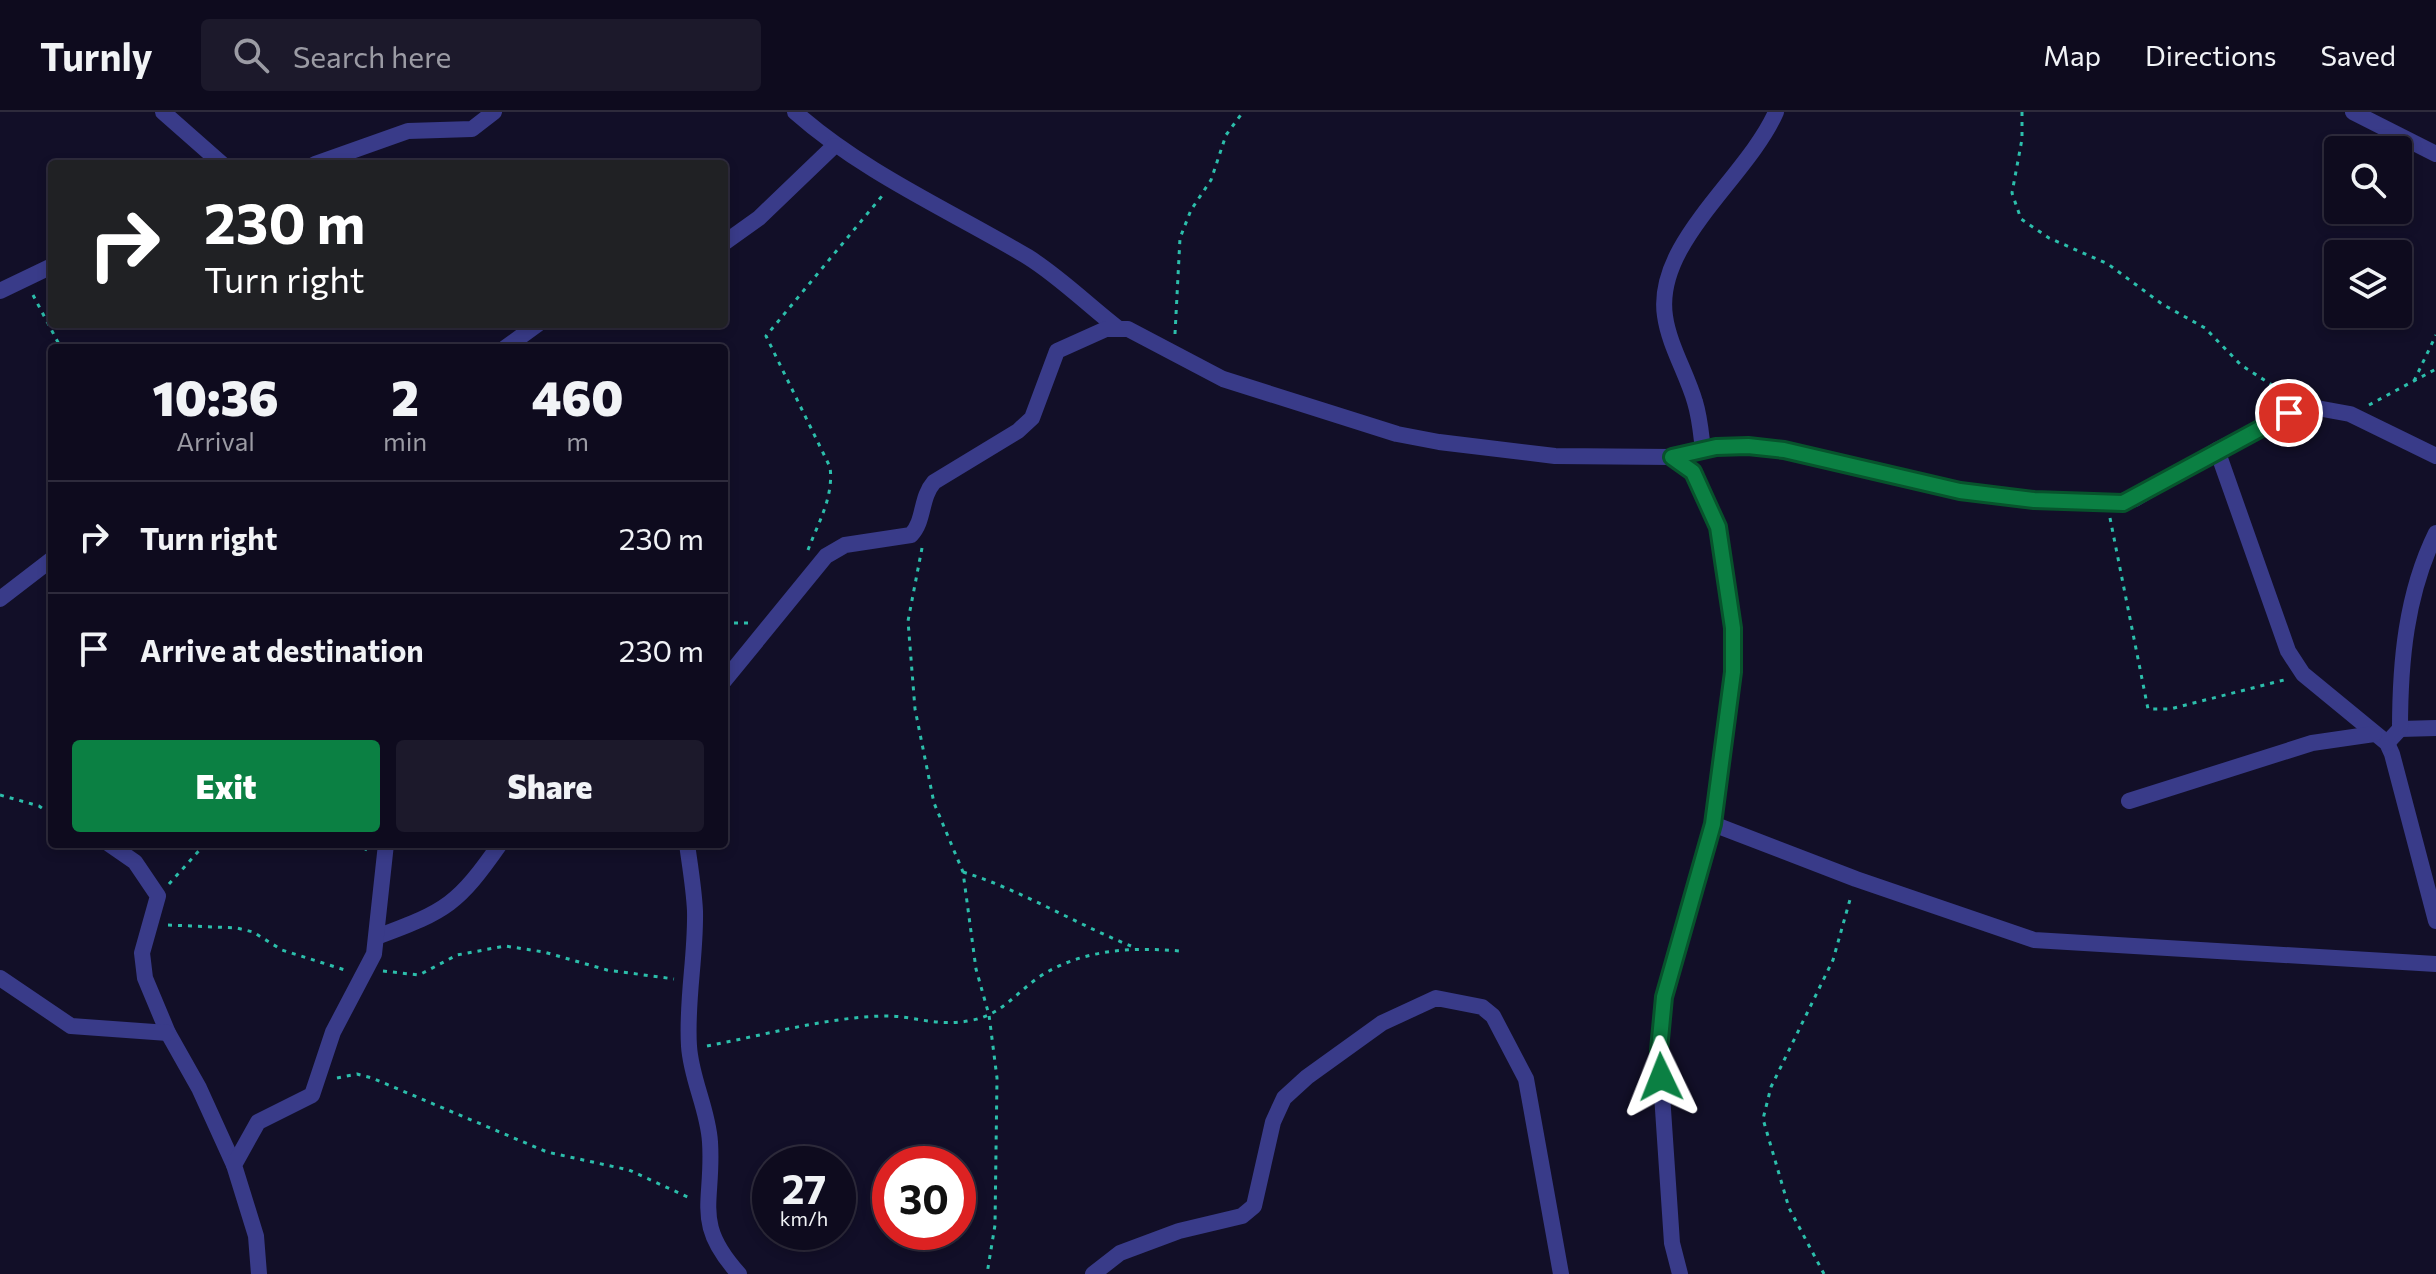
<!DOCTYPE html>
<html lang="en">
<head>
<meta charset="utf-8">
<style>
	body { margin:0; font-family:Commissioner,sans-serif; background:#1c192b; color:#f1f3f6; height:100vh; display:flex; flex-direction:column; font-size:30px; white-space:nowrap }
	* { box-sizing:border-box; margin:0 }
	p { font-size:26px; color:#9b9ba4 }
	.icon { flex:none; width:44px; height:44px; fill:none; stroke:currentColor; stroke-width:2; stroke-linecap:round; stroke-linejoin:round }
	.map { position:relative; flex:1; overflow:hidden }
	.sheet { position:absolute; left:48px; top:232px; width:680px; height:504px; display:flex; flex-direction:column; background:#0e0b1e; border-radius:8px; box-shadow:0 4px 12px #0003,0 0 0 2px #2e2b3c }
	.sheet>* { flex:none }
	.top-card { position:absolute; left:48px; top:48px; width:680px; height:168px; border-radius:8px; box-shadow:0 4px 12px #0003,0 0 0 2px #2e2b3c; background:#202124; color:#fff; overflow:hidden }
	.controls { position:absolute; left:2324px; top:24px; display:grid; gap:16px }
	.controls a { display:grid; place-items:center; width:88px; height:88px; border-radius:8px; background:#0e0b1e; box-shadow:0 4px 12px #0003,0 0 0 2px #2e2b3c; font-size:40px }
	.speed { position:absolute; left:752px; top:1034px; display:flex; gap:16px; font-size:40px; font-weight:700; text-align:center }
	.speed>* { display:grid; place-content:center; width:104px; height:104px; border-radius:50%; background:#0e0b1e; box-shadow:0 4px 12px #0003,0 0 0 2px #2e2b3c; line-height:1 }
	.speed small { font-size:20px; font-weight:400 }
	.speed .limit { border:12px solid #d22; background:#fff; color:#111 }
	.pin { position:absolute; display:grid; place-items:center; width:68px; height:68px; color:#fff; margin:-34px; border:4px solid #fff; border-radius:50%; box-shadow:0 2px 8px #0007 }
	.me { position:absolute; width:88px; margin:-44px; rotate:358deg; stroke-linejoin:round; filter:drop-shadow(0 0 6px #0008) }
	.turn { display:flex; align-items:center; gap:28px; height:168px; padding:0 24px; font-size:36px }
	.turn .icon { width:104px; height:104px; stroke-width:2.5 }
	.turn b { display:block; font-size:56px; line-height:68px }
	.eta { display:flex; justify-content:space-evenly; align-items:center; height:136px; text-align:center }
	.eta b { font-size:48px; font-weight:800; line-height:56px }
	.cta { display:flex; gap:16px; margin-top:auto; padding:16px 24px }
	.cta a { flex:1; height:92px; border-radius:8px; background:#0b8043; color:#fff; font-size:32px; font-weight:800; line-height:92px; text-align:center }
	.cta a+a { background:#1c192b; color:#f1f3f6 }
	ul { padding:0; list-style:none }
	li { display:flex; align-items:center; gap:24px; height:112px; padding:0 24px; border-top:2px solid #2e2b3c }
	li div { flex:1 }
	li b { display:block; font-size:30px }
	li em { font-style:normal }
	header { display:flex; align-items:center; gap:48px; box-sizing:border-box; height:112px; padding:0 40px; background:#0e0b1e; border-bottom:2px solid #2e2b3c }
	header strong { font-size:38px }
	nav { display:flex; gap:44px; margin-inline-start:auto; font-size:28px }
	.search { width:560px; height:72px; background:#1c192b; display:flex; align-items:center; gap:20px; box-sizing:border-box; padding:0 28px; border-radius:8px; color:#9b9ba4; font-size:30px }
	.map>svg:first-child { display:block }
</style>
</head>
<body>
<header>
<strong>Turnly</strong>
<div class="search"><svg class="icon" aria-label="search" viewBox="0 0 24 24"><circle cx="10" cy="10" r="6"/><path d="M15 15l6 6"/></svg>Search here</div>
<nav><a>Map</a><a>Directions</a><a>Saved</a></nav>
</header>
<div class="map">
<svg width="2436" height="1162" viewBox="0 0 2436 1162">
	<rect width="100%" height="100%" fill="#120f28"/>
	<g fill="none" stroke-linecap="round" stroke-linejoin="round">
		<g stroke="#2cbeab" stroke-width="3" stroke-dasharray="4 6" stroke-linecap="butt">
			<path d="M2022,0V27L2012,81L2021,107L2049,126L2108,152L2162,192L2205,216L2241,253L2289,284"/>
			<path d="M33,183L61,236"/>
			<path d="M1175,222L1180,126L1191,98L1211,68L1226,23L1243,0"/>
			<path d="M2414,269L2436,223"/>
			<path d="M2369,293L2436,257"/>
			<path d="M2110,406L2148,597H2170L2284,568"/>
			<path d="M922,436L908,509L915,597L934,691L963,760L976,857L989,903L997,966L995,1113L987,1162"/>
			<path d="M808,438C818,411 834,385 830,355L766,224L882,84"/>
			<path d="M724,511H748"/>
			<path d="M0,683L39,694L52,703"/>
			<path d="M356,732L367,738"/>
			<path d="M963,760C1021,778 1074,811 1131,834"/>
			<path d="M169,772L205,732"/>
			<path d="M168,813L237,816L253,820L282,838L348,859"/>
			<path d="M383,859L419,863L457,843L505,834L544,840L607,858L674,867"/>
			<path d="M707,934C765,923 823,906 882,904C914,903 936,916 973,908C1002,902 1016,881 1039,865C1082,837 1131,835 1180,839"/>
			<path d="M337,966L357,962L372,966L547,1040L629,1058L692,1087"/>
			<path d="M1824,1162L1789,1096L1763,1007L1771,975L1833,848L1851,784"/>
		</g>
		<g stroke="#393b89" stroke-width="16">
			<path d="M163,0L222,52"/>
			<path d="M795,0C864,61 949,98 1028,145C1060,165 1089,194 1119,217"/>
			<path d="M2353,0L2436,42"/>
			<path d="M315,52L408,19L472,17L494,0"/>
			<path d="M724,131L759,106L834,34"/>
			<path d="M0,179L52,154"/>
			<path d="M505,236L538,212"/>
			<path d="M1703,338C1701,322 1700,306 1695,290C1687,262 1669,233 1665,204C1654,131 1747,66 1776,0"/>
			<path d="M2217,338L2288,539L2303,562L2387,631L2392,642L2436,809"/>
			<path d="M1672,345L1693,360L1718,415L1733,516L1730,590L1713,712L1664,885L1659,938L1672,1131L1680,1162"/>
			<path d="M0,487L52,447"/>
			<path d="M724,569L826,444L845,433L911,423C925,408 920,386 934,370L1018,319L1032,306L1057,239L1106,217H1128L1223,267L1397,322L1439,330L1555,344L1672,345L1716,335L1748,334L1784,338L1960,379L2034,388L2123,391L2135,387L2217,338L2306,294L2350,302L2436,344"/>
			<path d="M2400,617L2436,616"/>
			<path d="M2387,631L2400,617C2400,550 2406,482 2436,421"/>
			<path d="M2129,689L2312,631L2374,622"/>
			<path d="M1713,712L1856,767L2034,828L2436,852"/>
			<path d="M109,732L135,750L158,784L142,841L145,866L168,921L199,976L234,1053"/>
			<path d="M687,732C690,754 694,777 695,799C696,845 686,889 689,934C691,967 708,997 710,1030C714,1091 692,1110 739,1162"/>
			<path d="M379,824C447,799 458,792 500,732"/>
			<path d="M0,866L71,914L168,921"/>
			<path d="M259,1162L256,1124L234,1053L258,1010L312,983L333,920L374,842L386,732"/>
			<path d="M1093,1162L1120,1141L1179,1119L1242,1104L1254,1094L1273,1010L1284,986L1307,965L1382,911L1436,886L1482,895L1493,904L1526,967L1561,1162"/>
		</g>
	</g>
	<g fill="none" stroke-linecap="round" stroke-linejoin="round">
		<g stroke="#07532c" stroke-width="20">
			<path id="route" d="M1661,965L1659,938L1664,885L1713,712L1733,560V516L1718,415L1693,360L1672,345L1716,335L1748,334L1784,338L1960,379L2034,388L2123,391L2289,301"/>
		</g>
		<use href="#route" stroke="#0b8043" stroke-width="14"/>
	</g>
</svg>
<div class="controls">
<a><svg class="icon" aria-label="search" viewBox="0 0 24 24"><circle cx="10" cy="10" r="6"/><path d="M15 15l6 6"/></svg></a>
<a><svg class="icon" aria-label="layers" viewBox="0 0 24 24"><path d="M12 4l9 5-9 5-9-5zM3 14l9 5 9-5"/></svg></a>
</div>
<div class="speed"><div>27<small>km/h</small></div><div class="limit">30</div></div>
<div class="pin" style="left:2289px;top:301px;background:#d93025"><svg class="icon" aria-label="arrive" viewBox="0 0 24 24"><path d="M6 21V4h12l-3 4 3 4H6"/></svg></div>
<svg class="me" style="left:1661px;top:965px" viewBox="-20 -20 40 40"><path d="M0-17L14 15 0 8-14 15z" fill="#0b8043" stroke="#fff" stroke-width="4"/></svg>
<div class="top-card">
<div class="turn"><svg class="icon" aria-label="right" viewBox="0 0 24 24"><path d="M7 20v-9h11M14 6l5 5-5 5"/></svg><div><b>230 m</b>Turn right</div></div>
</div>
<section class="sheet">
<div class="eta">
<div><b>10:36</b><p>Arrival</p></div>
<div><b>2</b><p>min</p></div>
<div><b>460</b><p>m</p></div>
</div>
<ul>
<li><svg class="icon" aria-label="right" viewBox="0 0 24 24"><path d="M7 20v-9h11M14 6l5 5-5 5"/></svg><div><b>Turn right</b></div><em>230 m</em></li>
<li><svg class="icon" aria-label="arrive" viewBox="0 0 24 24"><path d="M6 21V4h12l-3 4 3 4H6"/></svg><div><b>Arrive at destination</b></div><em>230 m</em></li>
</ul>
<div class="cta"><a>Exit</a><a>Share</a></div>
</section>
</div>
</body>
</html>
